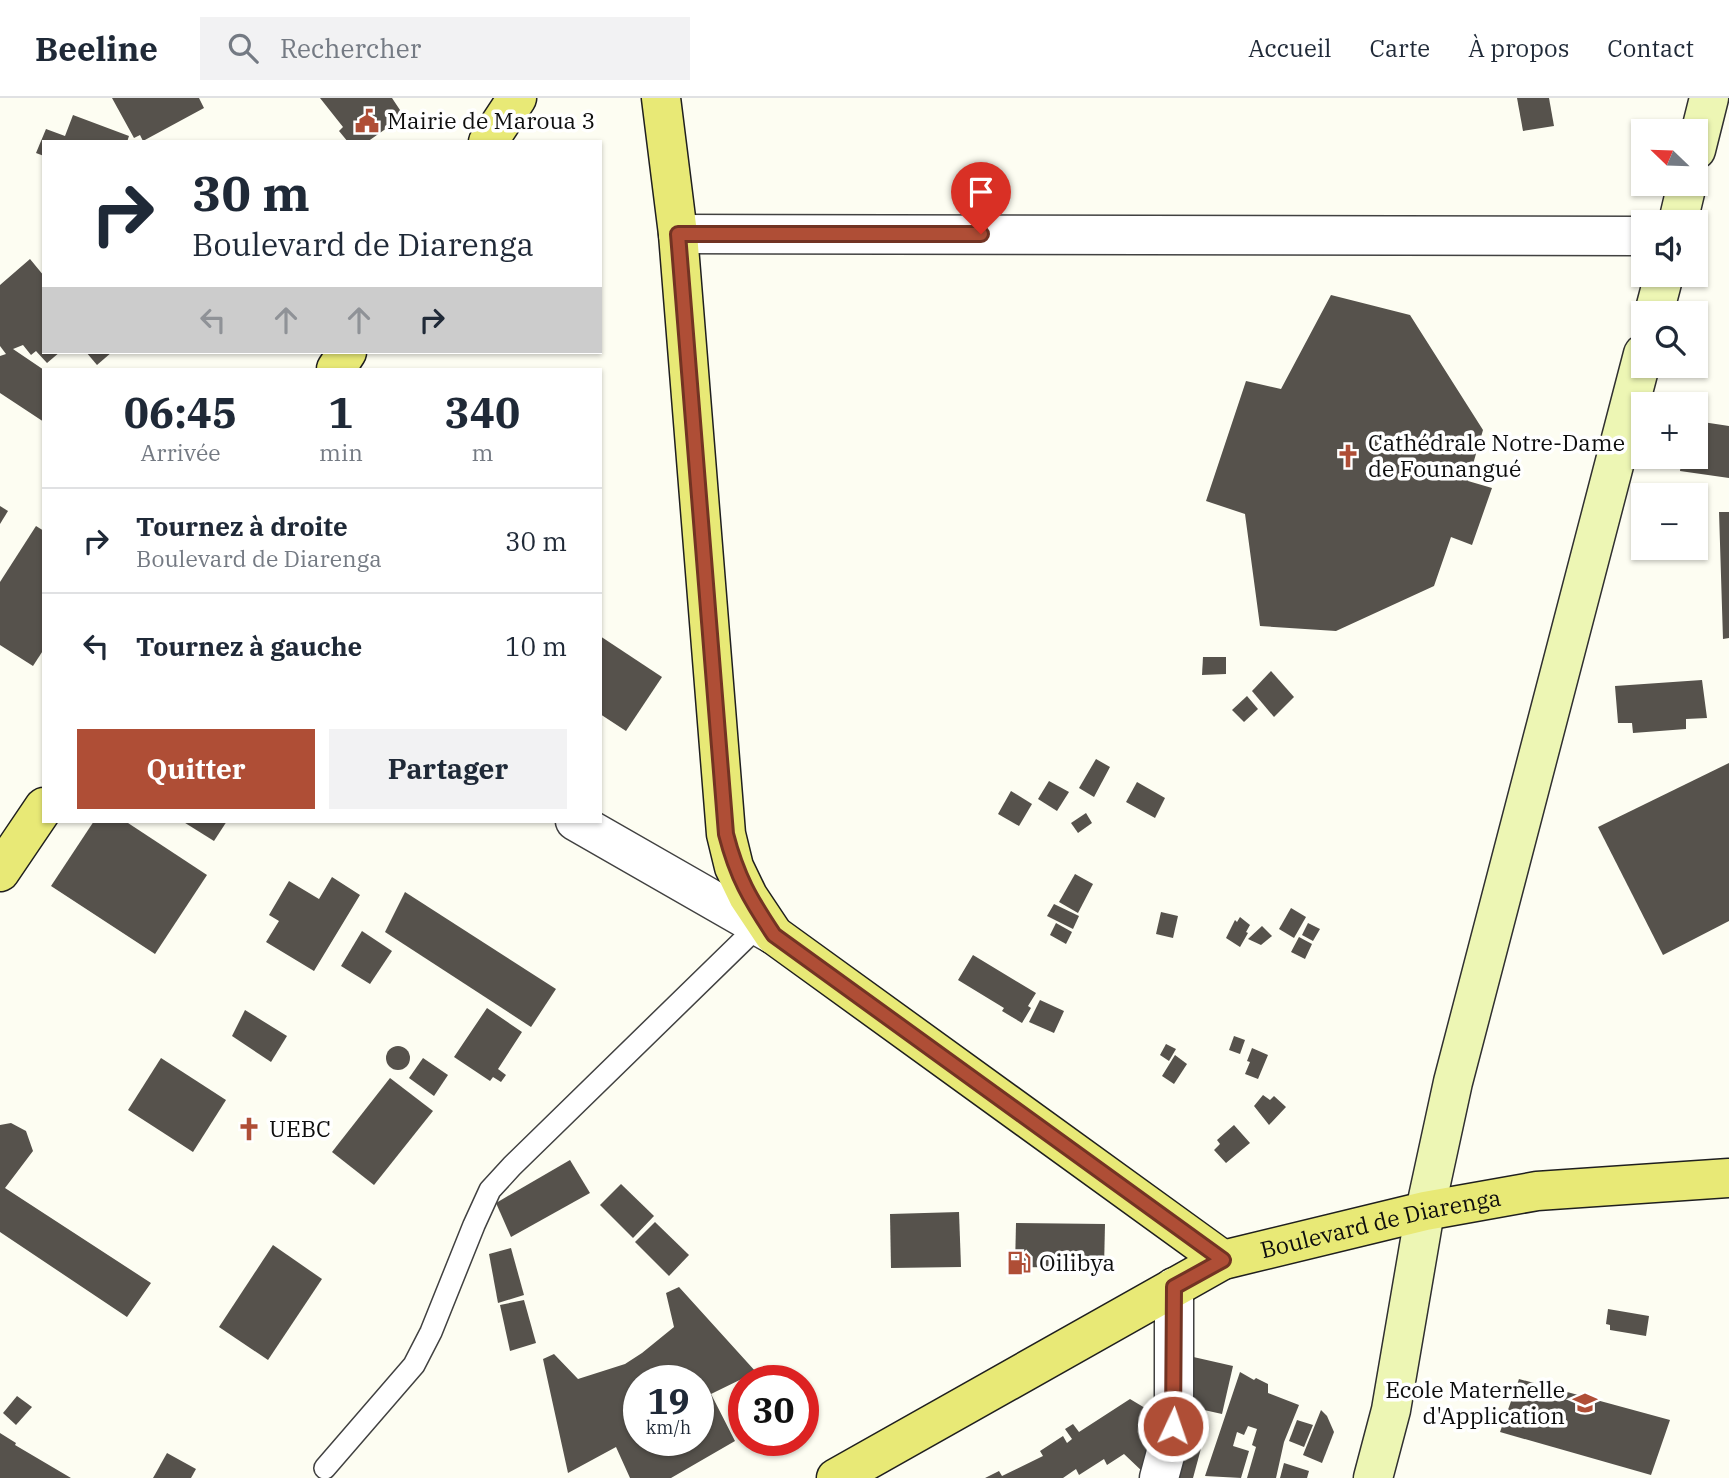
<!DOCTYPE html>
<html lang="fr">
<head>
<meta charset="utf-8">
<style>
	body { margin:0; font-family:"IBM Plex Serif",serif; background:#f2f2f3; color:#1f2937; height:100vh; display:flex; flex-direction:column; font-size:26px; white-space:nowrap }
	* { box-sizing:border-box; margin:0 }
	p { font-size:23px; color:#747a83 }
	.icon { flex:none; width:38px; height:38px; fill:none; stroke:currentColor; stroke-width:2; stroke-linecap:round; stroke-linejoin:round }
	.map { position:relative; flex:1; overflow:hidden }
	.sheet { position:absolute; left:42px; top:270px; width:560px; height:455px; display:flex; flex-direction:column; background:#fff; border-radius:0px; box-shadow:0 2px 5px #0004 }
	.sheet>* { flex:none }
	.guide { position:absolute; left:42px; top:42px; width:560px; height:214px; border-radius:0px; box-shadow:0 2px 5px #0004; background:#fff; color:#1f2937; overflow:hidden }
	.needle { width:46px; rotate:293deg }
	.buttons { position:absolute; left:1631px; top:21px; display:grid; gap:14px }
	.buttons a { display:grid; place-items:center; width:77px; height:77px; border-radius:0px; background:#fff; box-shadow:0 2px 5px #0004; font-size:35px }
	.speed { position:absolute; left:623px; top:1267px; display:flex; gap:14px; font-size:35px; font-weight:700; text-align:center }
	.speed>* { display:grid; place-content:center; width:91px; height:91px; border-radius:50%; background:#fff; box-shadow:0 2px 5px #0004; line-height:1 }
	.speed small { font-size:18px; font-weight:400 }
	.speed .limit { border:10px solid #d22; background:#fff; color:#111 }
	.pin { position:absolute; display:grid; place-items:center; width:60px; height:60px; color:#fff; margin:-72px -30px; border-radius:50% 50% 50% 0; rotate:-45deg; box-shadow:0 0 7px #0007 }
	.pin .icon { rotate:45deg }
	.me { position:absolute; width:77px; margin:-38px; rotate:3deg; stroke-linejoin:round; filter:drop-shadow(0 0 5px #0008) }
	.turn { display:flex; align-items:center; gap:24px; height:147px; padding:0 35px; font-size:32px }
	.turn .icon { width:91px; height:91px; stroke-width:2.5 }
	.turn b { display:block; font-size:49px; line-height:60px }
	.lanes { display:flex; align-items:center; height:66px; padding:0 35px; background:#0003; justify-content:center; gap:35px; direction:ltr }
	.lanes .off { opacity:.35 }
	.eta { display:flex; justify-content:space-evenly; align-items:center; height:119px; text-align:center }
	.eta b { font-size:42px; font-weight:700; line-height:49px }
	.primary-button { display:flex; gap:14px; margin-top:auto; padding:14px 35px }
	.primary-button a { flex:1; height:80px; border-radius:0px; background:#af4e36; color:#fff; font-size:28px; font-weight:700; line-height:80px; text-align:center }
	.primary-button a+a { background:#f2f2f3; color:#1f2937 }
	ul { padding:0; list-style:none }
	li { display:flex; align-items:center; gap:21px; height:105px; padding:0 35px; border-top:2px solid #e0e1e3 }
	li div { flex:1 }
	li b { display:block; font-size:26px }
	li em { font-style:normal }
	header { display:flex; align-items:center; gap:42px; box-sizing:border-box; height:98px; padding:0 35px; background:#fff; border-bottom:2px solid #e0e1e3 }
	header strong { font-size:33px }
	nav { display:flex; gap:38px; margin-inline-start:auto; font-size:24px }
	.search { width:490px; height:63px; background:#f2f2f3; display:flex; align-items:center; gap:18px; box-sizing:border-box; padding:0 24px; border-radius:0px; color:#747a83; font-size:26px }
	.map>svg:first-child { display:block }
</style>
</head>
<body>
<header>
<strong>Beeline</strong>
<div class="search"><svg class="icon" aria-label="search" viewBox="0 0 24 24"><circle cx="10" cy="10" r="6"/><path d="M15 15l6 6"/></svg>Rechercher</div>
<nav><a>Accueil</a><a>Carte</a><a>À propos</a><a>Contact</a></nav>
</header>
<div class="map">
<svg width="1729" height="1380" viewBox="0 0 1729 1380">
	<rect width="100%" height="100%" fill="#fdfdf2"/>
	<g fill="#56524c" fill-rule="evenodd">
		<path d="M112,0H199L204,10L143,43L140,37L134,40Z"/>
		<path d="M320,0H392L404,18L367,44H348L339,33L343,29Z"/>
		<path d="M1517,0H1549L1554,28L1523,33Z"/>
		<path d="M73,17L129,38L127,44H44V58L36,55L46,31L65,38Z"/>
		<path d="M30,161L44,178V254H60L47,265L36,253L31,257L23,247L13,251L44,272V324L0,295V258L6,256L0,248V187Z"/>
		<path d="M1331,197L1410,217L1483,332L1468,383L1492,390L1472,447L1451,439L1434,488L1336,533L1260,528L1245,416L1206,403L1246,283L1281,291Z"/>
		<path d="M86,254H112L97,267Z"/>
		<path d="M1696,323L1729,328V380L1680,373L1682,359H1696Z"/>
		<path d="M0,408L8,413L0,426Z"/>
		<path d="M1719,414H1729V540L1723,541Z"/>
		<path d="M36,428L44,433V551L33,568L0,547V484Z"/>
		<path d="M600,538L662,579L626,633L600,616Z"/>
		<path d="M1203,559H1226V576L1202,577Z"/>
		<path d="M1271,573L1294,599L1274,619L1252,593Z"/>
		<path d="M1702,582L1707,620L1686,621V631L1633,635L1632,625H1618L1615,588Z"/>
		<path d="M1247,598L1258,611L1244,624L1232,612Z"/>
		<path d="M1096,661L1110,669L1094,699L1079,690Z"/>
		<path d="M1729,665V823L1663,857L1598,729Z"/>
		<path d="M1049,683L1069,694L1057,713L1038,701Z"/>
		<path d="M1137,684L1165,700L1155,720L1126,704Z"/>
		<path d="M1011,693L1032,706L1019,728L998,716Z"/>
		<path d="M1086,715L1092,725L1078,735L1071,725Z"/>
		<path d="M94,723H125L207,777L155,856L51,788Z"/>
		<path d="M182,723H227L214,743Z"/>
		<path d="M1075,776L1093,786L1078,815L1059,804Z"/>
		<path d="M332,779L360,797L314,873L266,844L279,823L269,817L289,783L319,801Z"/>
		<path d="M405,794L556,891L531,929L385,834Z"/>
		<path d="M1054,806L1079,818L1073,831L1047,818Z"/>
		<path d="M1291,810L1306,819L1294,840L1279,831Z"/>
		<path d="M1161,814L1178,818L1173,840L1156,836Z"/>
		<path d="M1240,819L1250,827L1246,834L1248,835L1240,849L1226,840L1235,822L1237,824Z"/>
		<path d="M1056,825L1072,834L1066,846L1050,837Z"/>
		<path d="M1308,825L1320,831L1313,843L1302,837Z"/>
		<path d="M1262,828L1272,838L1261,847L1248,841Z"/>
		<path d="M362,833L392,853L370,886L341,868Z"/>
		<path d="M1299,839L1312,846L1305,861L1291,854Z"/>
		<path d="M973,857L1036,895L1028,908L1031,910L1022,925L1002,913L1004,910L958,882Z"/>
		<path d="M1040,902L1064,913L1054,935L1029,924Z"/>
		<path d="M487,910L522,934L498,971L506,977L501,984L493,979L490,983L454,959Z"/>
		<path d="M245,912L287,938L271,964L232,938Z"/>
		<path d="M1234,938L1245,942L1240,956L1229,952Z"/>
		<path d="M1166,946L1176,951L1169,963L1160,957Z"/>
		<circle cx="398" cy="960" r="12"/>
		<path d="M1252,950L1268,957L1258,981L1245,976L1250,964L1247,963Z"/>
		<path d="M1175,957L1187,966L1174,986L1162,978Z"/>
		<path d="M161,960L226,1002L193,1054L128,1012Z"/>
		<path d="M423,960L448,977L434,998L409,980Z"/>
		<path d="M390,980L433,1013L374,1087L332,1054Z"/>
		<path d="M1263,997L1270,1002L1274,998L1286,1009L1269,1027L1254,1008Z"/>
		<path d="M11,1025L26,1033L33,1053L5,1090L151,1185L127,1219L0,1134V1027Z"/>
		<path d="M1234,1027L1250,1045L1226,1065L1214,1052L1220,1046L1217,1042Z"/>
		<path d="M570,1062L590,1095L511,1139L496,1105Z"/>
		<path d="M621,1086L654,1118L633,1140L600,1107Z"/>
		<path d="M959,1114L961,1169L891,1170L890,1116Z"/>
		<path d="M655,1124L689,1157L669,1178L635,1144Z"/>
		<path d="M1016,1125L1105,1126L1104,1170L1015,1169Z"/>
		<path d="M273,1147L322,1181L268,1262L219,1229Z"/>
		<path d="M511,1150L524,1197L498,1205L489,1156Z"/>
		<path d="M679,1189L756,1274L711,1296L735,1343L671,1380H630L616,1349L568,1375L543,1261L554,1256L578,1281L625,1266L642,1255L674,1229L666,1195ZM639,1283H698V1342H639Z"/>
		<path d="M524,1202L536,1245L510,1253L500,1207Z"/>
		<path d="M1608,1211L1649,1218L1646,1238L1610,1232V1227L1606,1226Z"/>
		<path d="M1189,1258L1233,1268L1222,1316L1177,1306Z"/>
		<path d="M1240,1274L1254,1282L1256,1280L1268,1286V1295L1299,1307L1284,1344L1276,1380H1247L1256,1349L1252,1347L1257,1331L1248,1328L1244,1337L1237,1334L1233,1348L1249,1353L1241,1380L1205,1378Z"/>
		<path d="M1519,1281L1670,1322L1651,1377L1500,1334Z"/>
		<path d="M17,1298L32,1309L16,1327L3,1315Z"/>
		<path d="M1130,1301L1160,1319L1144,1375L1124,1356L1107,1367L1104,1361L1079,1377L1076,1371L1063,1380H985L999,1373L1002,1378L1043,1358L1040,1353L1063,1338L1067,1345L1072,1341L1065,1331L1073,1326L1079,1334Z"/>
		<path d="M1321,1312L1327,1318L1334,1334L1322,1365L1303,1357Z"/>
		<path d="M1297,1322L1313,1327L1304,1349L1289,1343Z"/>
		<path d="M0,1335L16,1345L15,1347L71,1380H0Z"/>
		<path d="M1175,1335L1203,1343L1193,1380H1164Z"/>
		<path d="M167,1355L196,1371L191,1380H153Z"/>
		<path d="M1284,1365L1309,1373L1307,1380H1280Z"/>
	</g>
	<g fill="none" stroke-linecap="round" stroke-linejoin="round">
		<g stroke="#414141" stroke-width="24">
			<path id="service" d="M325,1370L414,1267L431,1234L474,1127L490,1092L512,1068L758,828"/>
		</g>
		<g stroke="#414141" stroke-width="41">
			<g id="minor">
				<path d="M678,136L1643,138"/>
				<path d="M575,723L774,837"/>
				<path d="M1159,1380L1173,1328L1174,1311V1189"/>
			</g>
		</g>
		<g stroke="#303030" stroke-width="41">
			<g id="secondary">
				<path d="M1696,52L1709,0"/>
				<path d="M1678,124L1687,86"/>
				<path d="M1654,215L1664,177"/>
				<path d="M1373,1380L1391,1312L1425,1113L1453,984L1643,256"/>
			</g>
		</g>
		<g stroke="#1f1f1f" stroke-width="41">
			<g id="primary">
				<path d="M661,0L678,136L726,736L734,769L748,798L774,837L1223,1162"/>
				<path d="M488,44L517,0"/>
				<path d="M336,271L347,254"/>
				<path d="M0,774L44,709"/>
				<path id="s1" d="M836,1380L1223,1162L1425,1113L1537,1093L1729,1080"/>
			</g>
		</g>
		<use href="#service" stroke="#fff" stroke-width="21"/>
		<use href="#minor" stroke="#fff" stroke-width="38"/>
		<use href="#secondary" stroke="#edf6b4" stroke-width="38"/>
		<use href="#primary" stroke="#e8e976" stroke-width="38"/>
	</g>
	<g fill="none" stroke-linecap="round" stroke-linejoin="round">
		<g stroke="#723323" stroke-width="18">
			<path id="route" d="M981,136H678L726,736C737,779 750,801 774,837L1223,1162L1174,1189L1173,1328"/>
		</g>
		<use href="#route" stroke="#af4e36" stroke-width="12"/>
	</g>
	<defs>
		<g id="civic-bare" transform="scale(1.89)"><path d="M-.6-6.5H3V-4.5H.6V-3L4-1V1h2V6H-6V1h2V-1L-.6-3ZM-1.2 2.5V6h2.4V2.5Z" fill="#af4e36" stroke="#fff" stroke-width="2.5" paint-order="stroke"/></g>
		<g id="church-bare" transform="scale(1.89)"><path d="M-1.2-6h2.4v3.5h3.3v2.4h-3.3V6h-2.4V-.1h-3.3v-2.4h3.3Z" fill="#af4e36" stroke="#fff" stroke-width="2.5" paint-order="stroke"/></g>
		<g id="fuel-bare" transform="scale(1.89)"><path d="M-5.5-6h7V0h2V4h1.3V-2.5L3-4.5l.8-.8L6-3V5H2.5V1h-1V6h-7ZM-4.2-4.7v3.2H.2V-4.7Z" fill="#af4e36" stroke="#fff" stroke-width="2.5" paint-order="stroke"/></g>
		<g id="school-bare" transform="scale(1.89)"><path d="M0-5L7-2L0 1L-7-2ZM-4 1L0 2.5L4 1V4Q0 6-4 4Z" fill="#af4e36" stroke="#fff" stroke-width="2.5" paint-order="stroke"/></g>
	</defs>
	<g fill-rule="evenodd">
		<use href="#civic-bare" x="367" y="23"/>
		<use href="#church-bare" x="1348" y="358"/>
		<use href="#church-bare" x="249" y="1031"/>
		<use href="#fuel-bare" x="1019" y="1165"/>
		<use href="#school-bare" x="1585" y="1305"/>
	</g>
	<g text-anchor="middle" stroke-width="7" stroke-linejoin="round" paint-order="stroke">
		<g font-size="23" fill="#0e0e0e" stroke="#fff" text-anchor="start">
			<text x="387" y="31">Mairie de Maroua 3</text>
			<text x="1368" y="353">Cathédrale Notre-Dame<tspan x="1368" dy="26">de Founangué</tspan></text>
			<text x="269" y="1039">UEBC</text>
			<text x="1039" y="1173">Oilibya</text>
			<text x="1565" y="1300" text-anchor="end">Ecole Maternelle<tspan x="1565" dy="26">d'Application</tspan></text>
		</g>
		<g font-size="23" fill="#0e0e0e" stroke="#fff">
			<text dy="8" stroke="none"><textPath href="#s1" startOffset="606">Boulevard de Diarenga</textPath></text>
		</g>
	</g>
</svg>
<div class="buttons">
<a><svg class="needle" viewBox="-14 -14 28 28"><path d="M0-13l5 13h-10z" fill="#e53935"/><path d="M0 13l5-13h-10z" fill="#747a83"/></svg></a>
<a><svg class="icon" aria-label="sound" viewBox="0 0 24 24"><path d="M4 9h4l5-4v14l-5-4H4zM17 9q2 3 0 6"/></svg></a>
<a><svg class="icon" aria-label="search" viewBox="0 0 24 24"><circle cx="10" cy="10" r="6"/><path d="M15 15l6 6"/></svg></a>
<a>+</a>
<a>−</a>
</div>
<div class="speed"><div>19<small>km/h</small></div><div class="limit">30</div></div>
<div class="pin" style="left:981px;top:136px;background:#d93025"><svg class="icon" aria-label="arrive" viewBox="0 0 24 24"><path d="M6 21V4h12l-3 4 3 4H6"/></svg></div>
<svg class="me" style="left:1173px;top:1328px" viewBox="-20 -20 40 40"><circle r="17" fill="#af4e36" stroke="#fff" stroke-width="3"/><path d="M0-11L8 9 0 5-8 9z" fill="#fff"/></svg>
<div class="guide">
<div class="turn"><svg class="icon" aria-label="right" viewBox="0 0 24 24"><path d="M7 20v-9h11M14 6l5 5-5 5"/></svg><div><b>30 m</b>Boulevard de Diarenga</div></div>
<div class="lanes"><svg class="icon off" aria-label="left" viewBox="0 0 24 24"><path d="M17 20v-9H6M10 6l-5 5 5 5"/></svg><svg class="icon off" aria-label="ahead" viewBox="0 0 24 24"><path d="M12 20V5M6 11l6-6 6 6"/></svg><svg class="icon off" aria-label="ahead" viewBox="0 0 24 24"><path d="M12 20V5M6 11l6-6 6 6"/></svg><svg class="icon" aria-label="right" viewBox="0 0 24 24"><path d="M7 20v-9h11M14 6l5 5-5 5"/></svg></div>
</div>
<section class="sheet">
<div class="eta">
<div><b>06:45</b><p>Arrivée</p></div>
<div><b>1</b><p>min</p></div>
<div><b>340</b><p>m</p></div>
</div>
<ul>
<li><svg class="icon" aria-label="right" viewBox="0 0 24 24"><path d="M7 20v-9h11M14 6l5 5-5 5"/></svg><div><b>Tournez à droite</b><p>Boulevard de Diarenga</p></div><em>30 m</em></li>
<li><svg class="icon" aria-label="left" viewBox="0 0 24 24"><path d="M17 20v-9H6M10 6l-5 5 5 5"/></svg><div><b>Tournez à gauche</b></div><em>10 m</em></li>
</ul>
<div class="primary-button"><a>Quitter</a><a>Partager</a></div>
</section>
</div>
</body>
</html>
